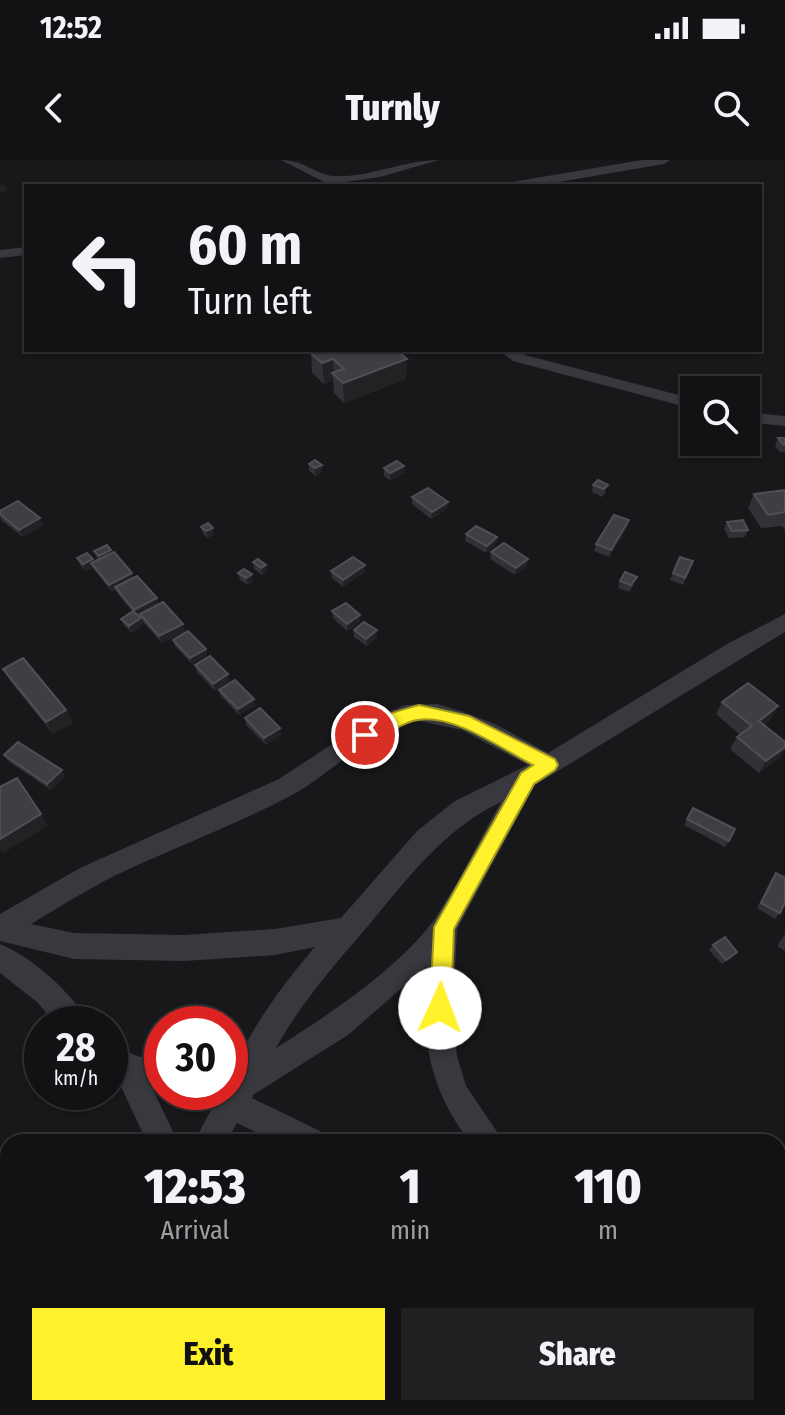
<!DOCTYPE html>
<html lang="en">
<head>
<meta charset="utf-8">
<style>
	body { margin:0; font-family:"Fira Sans Condensed",sans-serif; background:#1f2022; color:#f1f3f6; height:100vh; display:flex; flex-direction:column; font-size:30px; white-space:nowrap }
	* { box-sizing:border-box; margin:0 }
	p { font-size:26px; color:#9c9ea0 }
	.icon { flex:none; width:44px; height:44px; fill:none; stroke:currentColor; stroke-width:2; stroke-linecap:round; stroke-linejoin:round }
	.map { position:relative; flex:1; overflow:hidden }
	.panel { position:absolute; left:0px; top:974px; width:786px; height:282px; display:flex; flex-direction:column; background:#121214; border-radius:24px 24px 0 0; box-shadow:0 2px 6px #0004,0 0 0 2px #313234 }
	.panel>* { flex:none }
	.top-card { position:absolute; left:24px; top:24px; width:738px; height:168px; border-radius:0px; box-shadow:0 2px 6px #0004,0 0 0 2px #313234; background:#121214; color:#f1f3f6; overflow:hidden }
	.buttons { position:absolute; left:680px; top:216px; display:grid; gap:16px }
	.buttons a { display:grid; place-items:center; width:80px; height:80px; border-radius:0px; background:#121214; box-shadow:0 2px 6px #0004,0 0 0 2px #313234; font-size:40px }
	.speed { position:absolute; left:24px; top:846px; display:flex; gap:16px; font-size:40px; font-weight:700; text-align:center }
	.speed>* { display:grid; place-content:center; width:104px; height:104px; border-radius:50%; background:#121214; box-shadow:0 2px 6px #0004,0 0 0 2px #313234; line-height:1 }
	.speed small { font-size:20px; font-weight:400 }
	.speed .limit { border:12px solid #d22; background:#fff; color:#111 }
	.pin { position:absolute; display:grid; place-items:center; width:68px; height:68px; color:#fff; margin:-34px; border:4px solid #fff; border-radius:50%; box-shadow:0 2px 8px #0007 }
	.me { position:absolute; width:88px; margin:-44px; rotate:2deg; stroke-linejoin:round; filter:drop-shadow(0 0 6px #0008) }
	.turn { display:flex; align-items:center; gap:28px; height:168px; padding:0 32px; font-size:36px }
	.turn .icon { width:104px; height:104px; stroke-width:2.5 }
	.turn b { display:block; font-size:56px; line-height:68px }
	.eta { display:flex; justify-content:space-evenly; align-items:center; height:136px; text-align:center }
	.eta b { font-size:48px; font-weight:800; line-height:56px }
	.action { display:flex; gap:16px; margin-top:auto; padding:16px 32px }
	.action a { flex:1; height:92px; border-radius:0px; background:#fff12b; color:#111; font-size:32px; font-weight:800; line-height:92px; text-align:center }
	.action a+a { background:#1f2022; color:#f1f3f6 }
	.status { display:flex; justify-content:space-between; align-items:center; height:56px; padding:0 40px; background:#121214; direction:ltr }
	.status svg { height:22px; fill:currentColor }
	header { display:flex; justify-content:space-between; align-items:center; height:104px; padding:0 32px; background:#121214; font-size:36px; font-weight:800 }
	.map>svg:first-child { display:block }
</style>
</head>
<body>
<div class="status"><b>12:52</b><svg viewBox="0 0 49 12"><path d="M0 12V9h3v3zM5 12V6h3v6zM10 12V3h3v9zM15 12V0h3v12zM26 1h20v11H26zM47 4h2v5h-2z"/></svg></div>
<header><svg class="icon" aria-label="back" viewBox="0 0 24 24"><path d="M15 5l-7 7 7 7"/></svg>Turnly<svg class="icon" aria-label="search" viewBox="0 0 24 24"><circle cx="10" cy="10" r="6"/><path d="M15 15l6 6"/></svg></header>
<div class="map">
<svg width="785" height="1255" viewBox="0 0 785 1255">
	<rect width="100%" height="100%" fill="#18181a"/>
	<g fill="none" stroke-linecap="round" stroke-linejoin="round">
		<g fill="#39383f" fill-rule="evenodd">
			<path d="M281,0C304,0 316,15 334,16C369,18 404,0 439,0L380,17L345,22L350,26H332Z"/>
			<path d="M642,0H670L664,4L535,26H505L512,22Z"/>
			<path d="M26,87V95L0,98V90Z"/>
			<path d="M499,190H518L525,195L694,239V249L513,201Z"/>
			<path d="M746,252L785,256V266L746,262Z"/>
			<path d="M785,454V472L535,625L457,769L453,853L457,896L466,926L504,982H470C426,924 422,877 427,806L348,875L253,935L252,938L320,971L324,982H276L237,963L226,982H194L211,950L196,942L191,932H230C230,892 288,818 315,787L275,795L184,801L74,799L0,781V754L80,708L279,619L370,559L406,545L437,544L461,551L495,564L548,593L727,484ZM420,561L462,570L528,605L455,641L417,671L341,758L275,769L184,775L74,773L31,764C63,745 94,725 127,710C183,684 240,663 294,634C335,611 372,568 420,561ZM501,642C479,680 459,723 434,760C398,809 327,856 276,888C301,843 335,804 368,766C408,718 444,669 501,642Z"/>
			<path d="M0,784C29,795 76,835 88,864H56L37,842L0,813Z"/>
			<path d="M110,882L134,895L162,903L163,932L153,930L178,982H147L117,918L110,913Z"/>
			<path d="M778,1218L785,1220V1255L767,1248H778Z"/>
			<path d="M8,1234V1248H70L67,1255H0V1241Z"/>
		</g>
	</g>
	<g fill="#323135">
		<path d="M386,191L407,199L406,219L344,243L334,233L333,220L324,224L312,213L311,193Z"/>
		<path d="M778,278H785V292H780L775,286Z"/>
		<path d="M309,304L322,305V312L316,316L309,311Z"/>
		<path d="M384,308L404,313L390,320L384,316Z"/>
		<path d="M598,320L606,332L602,337L592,332L593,325Z"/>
		<path d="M785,330V370L782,366L761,368L748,348L754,334Z"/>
		<path d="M412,337L447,349L431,359L412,344Z"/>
		<path d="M0,351L40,358L43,365L23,377L1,360Z"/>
		<path d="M629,360L627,368L609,397L594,391L596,384Z"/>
		<path d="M727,362L748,370L745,377L729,378L724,369Z"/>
		<path d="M201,367L214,375L208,378L203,374Z"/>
		<path d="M466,374L497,377L496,384L486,393L465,381Z"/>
		<path d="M94,391L112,393L132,413L134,418L159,444L183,464L185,471L162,483L142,461L140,455L138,456L141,458L143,465L132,473L124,465L121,459L132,451L118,434L116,430L112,432L93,408L86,411L80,405L77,398L94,402L98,400Z"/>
		<path d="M491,392L527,406L515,415L490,399Z"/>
		<path d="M680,397L693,401L683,425L670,420Z"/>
		<path d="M253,402L266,405L267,412L262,415L254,409Z"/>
		<path d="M331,411L365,412L343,427L332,418Z"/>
		<path d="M238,413L253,421L248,425L240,420Z"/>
		<path d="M620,421L634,424L629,432L618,428Z"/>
		<path d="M332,451L360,462L347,471L333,458Z"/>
		<path d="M354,470L377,477L367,486L354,477Z"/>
		<path d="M173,480L206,489L207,495L192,504L175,486Z"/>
		<path d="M195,505L230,521L215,531L197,512Z"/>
		<path d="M3,509L66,550L73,563L53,574L11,522Z"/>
		<path d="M219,530L254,539L255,546L239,555L221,536Z"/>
		<path d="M722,542L771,559L763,565L785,582V589L780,597L759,613L730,589L737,577L740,575L716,554Z"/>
		<path d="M245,558L281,575L266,585L246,565Z"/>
		<path d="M4,595L62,610L65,616L51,630L8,601Z"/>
		<path d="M693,648L729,681L725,687L684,665Z"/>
		<path d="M776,713L780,753L775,759L757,748L772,718Z"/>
		<path d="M785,774V791L777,786Z"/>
		<path d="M713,785L733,797L722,804L709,790Z"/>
	</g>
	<g fill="#222224">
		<path d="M4,24L6,31L0,33V26Z"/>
		<path d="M333,199L334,214L332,213L333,220L324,224L322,203Z"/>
		<path d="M407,199L406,219L344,243L343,223Z"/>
		<path d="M322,305V312L316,316L315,308Z"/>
		<path d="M404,306V313L390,320V313Z"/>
		<path d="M448,342L447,349L431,359L432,352Z"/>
		<path d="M40,358L43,365L23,377L19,370Z"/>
		<path d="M629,360L627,368L609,397L611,390Z"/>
		<path d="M213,368L214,375L208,378L206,371Z"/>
		<path d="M497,377L496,384L486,393L487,386Z"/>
		<path d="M111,390L114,397L102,403L99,396Z"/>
		<path d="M93,399L96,406L91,403L93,408L86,411L83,404Z"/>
		<path d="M528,399L527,406L515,415L516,408Z"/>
		<path d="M266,405L267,412L262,415L261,408Z"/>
		<path d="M365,405V412L343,427V420Z"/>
		<path d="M132,413L135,420L112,432L109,425Z"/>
		<path d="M252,414L253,421L248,425L246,418Z"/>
		<path d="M157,438L159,445L137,457L134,450Z"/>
		<path d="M360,455V462L347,471V464Z"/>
		<path d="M141,458L143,465L132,473L129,466Z"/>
		<path d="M183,464L185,471L162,483L159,476Z"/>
		<path d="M377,470V477L367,486L366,479Z"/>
		<path d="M206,489L207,495L192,504L190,498Z"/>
		<path d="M228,514L230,521L215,531L213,524Z"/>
		<path d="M254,539L255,546L239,555L238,549Z"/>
		<path d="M778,546L771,559L751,573L759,561Z"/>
		<path d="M66,550L73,563L53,574L46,562Z"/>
		<path d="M280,568L281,575L266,585L264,578Z"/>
		<path d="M785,587V589L780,597L759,613L766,601Z"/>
		<path d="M62,610L65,616L51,630L47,624Z"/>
		<path d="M41,654L48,666L3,693L0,690V679Z"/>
	</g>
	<g fill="#3f3e43" stroke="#4f4f56" stroke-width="2">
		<path d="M319,190H384L386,191L396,190L407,199L343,223L332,213L344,209L333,199L322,203L311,193Z"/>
		<path d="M778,278H785V285H784Z"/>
		<path d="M315,300L322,305L315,308L309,304Z"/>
		<path d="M397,301L404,306L390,313L384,308Z"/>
		<path d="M598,320L608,325L604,329L593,325Z"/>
		<path d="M428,328L448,342L432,352L412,337Z"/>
		<path d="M785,330V352L768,355L754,334Z"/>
		<path d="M18,341L40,358L19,370L0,354V351Z"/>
		<path d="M614,355L629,360L611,390L596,384Z"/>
		<path d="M743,360L748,370L732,371L727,362Z"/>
		<path d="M208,363L213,368L206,371L201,367Z"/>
		<path d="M476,366L497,377L487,386L466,374Z"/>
		<path d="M504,383L528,399L516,408L491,392Z"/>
		<path d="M107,385L111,390L99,396L94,391Z"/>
		<path d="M114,392L132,413L109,425L91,403Z"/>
		<path d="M87,393L93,399L83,404L77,398Z"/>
		<path d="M353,397L365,405L343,420L331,411Z"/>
		<path d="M680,397L693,401L685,418L673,413Z"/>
		<path d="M258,399L266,405L261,408L253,402Z"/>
		<path d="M244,409L252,414L246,418L238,413Z"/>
		<path d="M625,412L637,417L631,425L620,421Z"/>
		<path d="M137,416L157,438L134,450L115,427Z"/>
		<path d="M163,442L183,464L159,476L140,454Z"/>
		<path d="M346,443L360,455L347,464L332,451Z"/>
		<path d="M133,451L141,458L129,466L121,459Z"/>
		<path d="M364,462L377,470L366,479L354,470Z"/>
		<path d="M188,471L206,489L190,498L173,480Z"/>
		<path d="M210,496L228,514L213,524L195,505Z"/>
		<path d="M23,498L66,550L46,562L3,509Z"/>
		<path d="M235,520L254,539L238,549L219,530Z"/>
		<path d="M748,523L778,546L759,561L785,582V587L766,601L737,577L752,566L722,542Z"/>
		<path d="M260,548L280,568L264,578L245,558Z"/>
		<path d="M18,582L62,610L47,624L4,595Z"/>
		<path d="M17,618L41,654L0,679V627Z"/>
		<path d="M693,648L735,669L729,681L687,659Z"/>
		<path d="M776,713L785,718V742L780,753L761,743Z"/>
		<path d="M725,777L737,792L726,800L713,785Z"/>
		<path d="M408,1248H458L452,1255H402Z"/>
	</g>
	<path fill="#fff12b" stroke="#a69d1c" stroke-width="2" d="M419,545L469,556L555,599L558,605L555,610L534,624L454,769L451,848L448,855L440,858L433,855L430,848L434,767L521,613L533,605C501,589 455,554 417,560C399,562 376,586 359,580L356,575C369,557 399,551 419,545Z"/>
</svg>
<div class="buttons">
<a><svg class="icon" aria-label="search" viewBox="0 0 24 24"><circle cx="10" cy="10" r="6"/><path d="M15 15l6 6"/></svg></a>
</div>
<div class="speed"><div>28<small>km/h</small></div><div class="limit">30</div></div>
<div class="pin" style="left:365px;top:575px;background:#d93025"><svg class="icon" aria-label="arrive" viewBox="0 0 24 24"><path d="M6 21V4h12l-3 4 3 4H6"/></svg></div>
<svg class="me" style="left:440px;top:848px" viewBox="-20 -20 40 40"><circle r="19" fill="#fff"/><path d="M0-13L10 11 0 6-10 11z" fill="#fff12b"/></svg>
<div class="top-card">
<div class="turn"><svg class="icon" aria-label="left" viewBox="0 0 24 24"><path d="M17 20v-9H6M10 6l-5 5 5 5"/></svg><div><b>60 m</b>Turn left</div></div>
</div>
<section class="panel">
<div class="eta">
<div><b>12:53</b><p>Arrival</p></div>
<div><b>1</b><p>min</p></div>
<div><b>110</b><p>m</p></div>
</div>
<div class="action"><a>Exit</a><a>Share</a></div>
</section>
</div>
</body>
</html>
